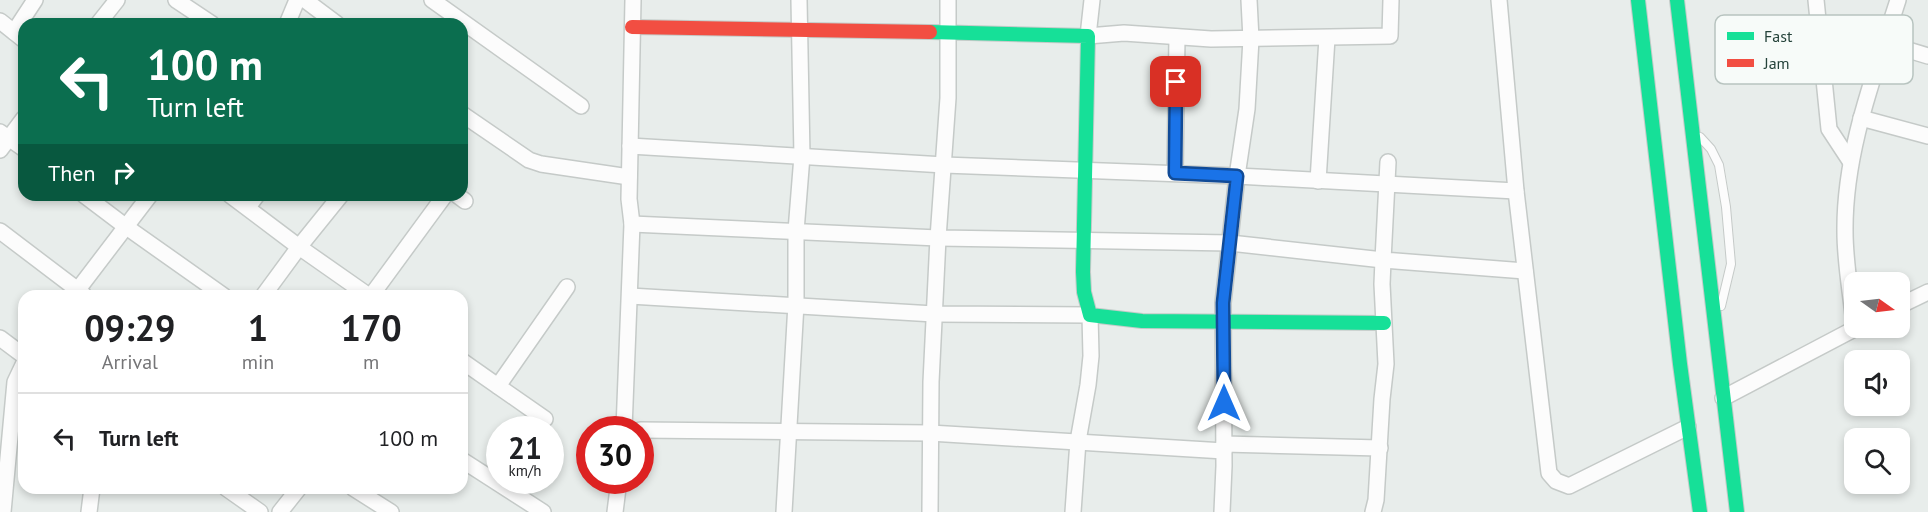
<!DOCTYPE html>
<html lang="en">
<head>
<meta charset="utf-8">
<style>
	body { margin:0; font-family:"PT Sans",sans-serif; background:#f6f6f6; color:#202124; height:100vh; display:flex; flex-direction:column; font-size:22px; white-space:nowrap }
	* { box-sizing:border-box; margin:0 }
	p { font-size:20px; color:#757577 }
	.icon { flex:none; width:33px; height:33px; fill:none; stroke:currentColor; stroke-width:2; stroke-linecap:round; stroke-linejoin:round }
	.map { position:relative; flex:1; overflow:hidden }
	.details { position:absolute; left:18px; top:290px; width:450px; height:204px; display:flex; flex-direction:column; background:#fff; border-radius:18px; box-shadow:0 3px 9px #0003 }
	.details>* { flex:none }
	.top-card { position:absolute; left:18px; top:18px; width:450px; height:183px; border-radius:18px; box-shadow:0 3px 9px #0003; background:#0b6e4f; color:#fff; overflow:hidden }
	.needle { width:39px; rotate:104deg }
	.controls { position:absolute; left:1844px; top:272px; display:grid; gap:12px }
	.controls a { display:grid; place-items:center; width:66px; height:66px; border-radius:12px; background:#fff; box-shadow:0 3px 9px #0003; font-size:30px }
	.speed { position:absolute; left:486px; top:416px; display:flex; gap:12px; font-size:30px; font-weight:700; text-align:center }
	.speed>* { display:grid; place-content:center; width:78px; height:78px; border-radius:50%; background:#fff; box-shadow:0 3px 9px #0003; line-height:1 }
	.speed small { font-size:15px; font-weight:400 }
	.speed .limit { border:9px solid #d22; background:#fff; color:#111 }
	.pin { position:absolute; display:grid; place-items:center; width:51px; height:51px; color:#fff; margin:-26px; border-radius:12px; box-shadow:0 3px 9px #0006 }
	.me { position:absolute; width:66px; margin:-33px; rotate:0deg; stroke-linejoin:round; filter:drop-shadow(0 0 4px #0008) }
	.turn { display:flex; align-items:center; gap:21px; height:126px; padding:0 30px; font-size:27px }
	.turn .icon { width:78px; height:78px; stroke-width:2.5 }
	.turn b { display:block; font-size:42px; line-height:51px }
	.then { display:flex; align-items:center; height:57px; padding:0 30px; background:#0003; gap:12px; font-size:22px }
	.eta { display:flex; justify-content:space-evenly; align-items:center; height:102px; text-align:center }
	.eta b { font-size:36px; font-weight:700; line-height:42px }
	ul { padding:0; list-style:none }
	li { display:flex; align-items:center; gap:18px; height:90px; padding:0 30px; border-top:2px solid #e0e0e0 }
	li div { flex:1 }
	li b { display:block; font-size:22px }
	li em { font-style:normal }
	.map>svg:first-child { display:block }
</style>
</head>
<body>
<div class="map">
<svg width="1928" height="512" viewBox="0 0 1928 512">
	<rect width="100%" height="100%" fill="#e8edeb"/>
	<g fill="none" stroke-linecap="round" stroke-linejoin="round">
		<g stroke="#c5cac8" stroke-width="10">
			<path id="lane" d="M1700,137L1711,149L1719,165L1726,207L1731,264L1721,306"/>
		</g>
		<g stroke="#c5cac8" stroke-width="18">
			<g id="street">
				<path d="M176,0L212,24"/>
				<path d="M305,0L337,24"/>
				<path d="M432,0L581,106"/>
				<path d="M1092,0L1088,36L1124,33L1211,39L1390,36L1391,0"/>
				<path d="M1499,0L1516,191L1549,473L1556,481L1569,486L1688,427"/>
				<path d="M1816,0L1829,129L1850,161"/>
				<path d="M0,21L24,40"/>
				<path d="M98,24L117,0"/>
				<path d="M287,24L297,0"/>
				<path d="M14,32L35,0"/>
				<path d="M1885,43L1928,56"/>
				<path d="M462,114L529,160L541,164L629,177"/>
				<path d="M1861,118L1928,136"/>
				<path d="M0,132L24,149"/>
				<path d="M630,146L944,165L1237,176L1516,191"/>
				<path d="M0,150L24,118"/>
				<path d="M1388,162L1383,260L1525,271"/>
				<path d="M1175,173L1177,37"/>
				<path d="M1318,181L1327,38"/>
				<path d="M84,195L125,226L224,296"/>
				<path d="M230,195L299,247L369,296"/>
				<path d="M457,195L465,201"/>
				<path d="M248,207L257,195"/>
				<path d="M632,224L938,238L1230,243L1383,260L1382,284L1386,364L1382,399L1376,500L1373,512"/>
				<path d="M0,231L83,294"/>
				<path d="M73,296L150,195"/>
				<path d="M263,296L299,247L341,195"/>
				<path d="M371,296L445,195"/>
				<path d="M630,296L934,314L1090,315L1091,356L1088,385L1078,441L1073,512"/>
				<path d="M1899,306L1928,292"/>
				<path d="M1854,324C1851,294 1845,263 1845,232C1844,152 1874,76 1898,0"/>
				<path d="M0,338L24,356"/>
				<path d="M462,361L545,419"/>
				<path d="M498,386L567,287"/>
				<path d="M1723,398L1858,327"/>
				<path d="M624,429L632,224L629,199L633,0"/>
				<path d="M640,430L930,433L1224,451"/>
				<path d="M1224,444L1380,448"/>
				<path d="M462,460L543,512"/>
				<path d="M226,488L260,512"/>
				<path d="M353,488L391,512"/>
				<path d="M3,512L15,382L24,363"/>
				<path d="M89,512L92,488"/>
				<path d="M280,512L299,488"/>
				<path d="M615,512L619,480"/>
				<path d="M784,512L796,304V231L802,156L799,0"/>
				<path d="M930,512L931,382L938,238L948,98V0"/>
				<path d="M1222,512L1224,466L1223,303L1237,176L1247,109L1251,39L1249,0"/>
			</g>
		</g>
		<g stroke="#c3cbc8" stroke-width="16">
			<g id="fast">
				<path d="M1638,0L1680,364L1700,512"/>
				<path d="M1677,0L1737,512"/>
				<path d="M930,32L1088,36L1083,272L1084,292L1090,315L1142,321L1384,323"/>
			</g>
		</g>
		<g stroke="#c3cbc8" stroke-width="16">
			<path id="jam" d="M632,27L930,32"/>
		</g>
		<use href="#lane" stroke="#fcfcfc" stroke-width="8"/>
		<use href="#street" stroke="#fcfcfc" stroke-width="15"/>
		<use href="#fast" stroke="#16e098" stroke-width="14"/>
		<use href="#jam" stroke="#f24e42" stroke-width="14"/>
	</g>
	<g fill="none" stroke-linecap="round" stroke-linejoin="round">
		<g stroke="#114b97" stroke-width="15">
			<path id="route" d="M1176,82L1175,173L1237,176L1223,303L1224,403"/>
		</g>
		<use href="#route" stroke="#1a73e8" stroke-width="10"/>
	</g>
	<rect x="1715" y="15" width="198" height="69" rx="9" fill="#f7fbf9" stroke="#b8c4c0" stroke-width="1.5"/>
	<rect x="1727" y="32" width="27" height="8" fill="#16e098"/>
	<rect x="1727" y="59" width="27" height="8" fill="#f24e42"/>
	<g font-size="16" fill="#24423a">
		<text x="1764" y="42">Fast</text>
		<text x="1764" y="69">Jam</text>
	</g>
</svg>
<div class="controls">
<a><svg class="needle" viewBox="-14 -14 28 28"><path d="M0-13l5 13h-10z" fill="#e53935"/><path d="M0 13l5-13h-10z" fill="#757577"/></svg></a>
<a><svg class="icon" aria-label="sound" viewBox="0 0 24 24"><path d="M4 9h4l5-4v14l-5-4H4zM17 9q2 3 0 6"/></svg></a>
<a><svg class="icon" aria-label="search" viewBox="0 0 24 24"><circle cx="10" cy="10" r="6"/><path d="M15 15l6 6"/></svg></a>
</div>
<div class="speed"><div>21<small>km/h</small></div><div class="limit">30</div></div>
<div class="pin" style="left:1176px;top:82px;background:#d93025"><svg class="icon" aria-label="arrive" viewBox="0 0 24 24"><path d="M6 21V4h12l-3 4 3 4H6"/></svg></div>
<svg class="me" style="left:1224px;top:403px" viewBox="-20 -20 40 40"><path d="M0-17L14 15 0 8-14 15z" fill="#1a73e8" stroke="#fff" stroke-width="4"/></svg>
<div class="top-card">
<div class="turn"><svg class="icon" aria-label="left" viewBox="0 0 24 24"><path d="M17 20v-9H6M10 6l-5 5 5 5"/></svg><div><b>100 m</b>Turn left</div></div>
<div class="then">Then<svg class="icon" aria-label="right" viewBox="0 0 24 24"><path d="M7 20v-9h11M14 6l5 5-5 5"/></svg></div>
</div>
<section class="details">
<div class="eta">
<div><b>09:29</b><p>Arrival</p></div>
<div><b>1</b><p>min</p></div>
<div><b>170</b><p>m</p></div>
</div>
<ul>
<li><svg class="icon" aria-label="left" viewBox="0 0 24 24"><path d="M17 20v-9H6M10 6l-5 5 5 5"/></svg><div><b>Turn left</b></div><em>100 m</em></li>
</ul>
</section>
</div>
</body>
</html>
